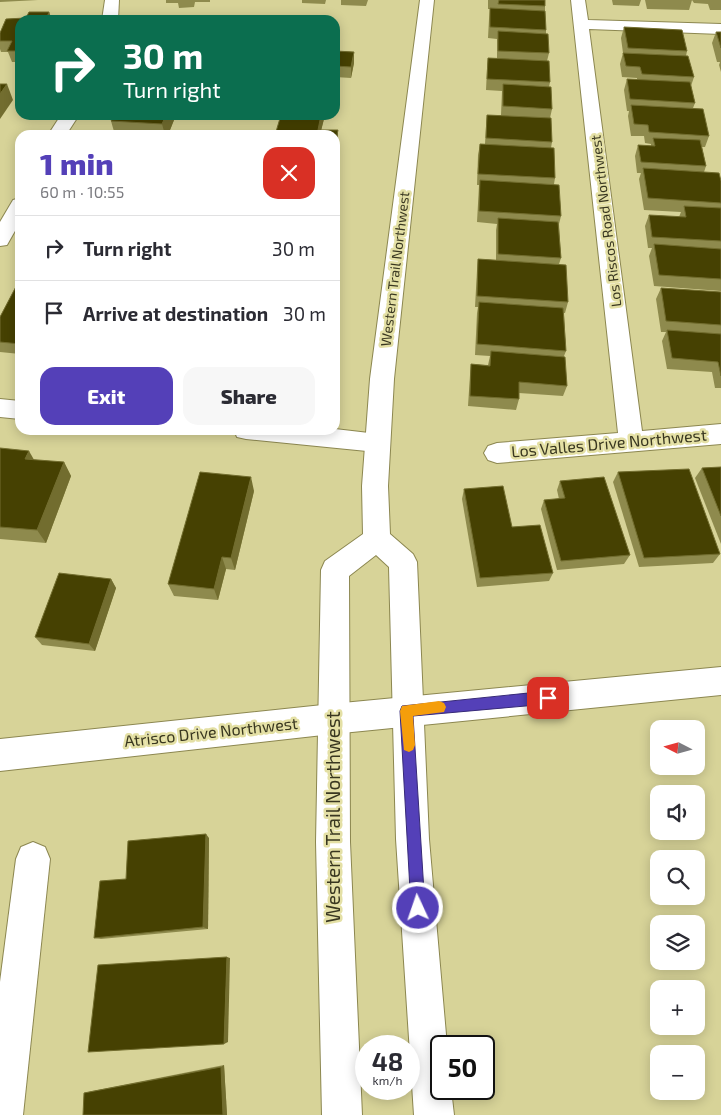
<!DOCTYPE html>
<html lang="en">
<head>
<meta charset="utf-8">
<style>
	body { margin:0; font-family:"Exo 2",sans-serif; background:#f7f7f7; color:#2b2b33; height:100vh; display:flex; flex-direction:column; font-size:19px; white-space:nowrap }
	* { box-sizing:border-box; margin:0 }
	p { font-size:16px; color:#7c7c81 }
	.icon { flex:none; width:28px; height:28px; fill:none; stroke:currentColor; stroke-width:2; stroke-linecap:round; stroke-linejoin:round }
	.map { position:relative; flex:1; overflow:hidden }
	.details { position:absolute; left:15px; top:130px; width:325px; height:305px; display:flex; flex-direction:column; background:#fff; border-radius:15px; box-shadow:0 2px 12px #0003 }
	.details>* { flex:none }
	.hud { position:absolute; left:15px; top:15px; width:325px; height:105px; border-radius:15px; box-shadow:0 2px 12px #0003; background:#0b6e4f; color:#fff; overflow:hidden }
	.needle { width:32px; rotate:276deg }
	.fabs { position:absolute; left:650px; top:720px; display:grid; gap:10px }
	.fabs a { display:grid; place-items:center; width:55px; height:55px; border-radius:10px; background:#fff; box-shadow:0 2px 12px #0003; font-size:25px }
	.speed { position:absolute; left:355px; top:1035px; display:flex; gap:10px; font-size:25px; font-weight:700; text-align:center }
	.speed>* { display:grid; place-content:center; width:65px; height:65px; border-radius:50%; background:#fff; box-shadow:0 2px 12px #0003; line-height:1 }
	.speed small { font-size:12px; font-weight:400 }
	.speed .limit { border:2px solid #111; border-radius:8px; background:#fff; color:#111 }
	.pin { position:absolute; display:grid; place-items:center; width:42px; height:42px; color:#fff; margin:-21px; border-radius:10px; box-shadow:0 2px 8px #0006 }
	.me { position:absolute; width:55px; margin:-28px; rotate:357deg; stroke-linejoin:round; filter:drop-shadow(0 0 4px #0008) }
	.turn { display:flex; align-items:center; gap:18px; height:105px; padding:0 25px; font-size:22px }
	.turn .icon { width:65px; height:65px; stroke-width:2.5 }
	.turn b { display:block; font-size:35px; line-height:42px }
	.round { display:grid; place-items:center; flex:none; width:52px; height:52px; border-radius:15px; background:#f7f7f7 }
	.summary { display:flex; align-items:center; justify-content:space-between; height:85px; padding:0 25px }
	h1 { font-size:30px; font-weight:800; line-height:38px; color:#5440b8 }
	.action { display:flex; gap:10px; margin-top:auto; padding:10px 25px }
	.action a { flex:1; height:58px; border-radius:15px; background:#5440b8; color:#fff; font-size:20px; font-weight:800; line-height:58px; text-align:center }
	.action a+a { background:#f7f7f7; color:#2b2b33 }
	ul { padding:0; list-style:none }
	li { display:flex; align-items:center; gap:15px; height:65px; padding:0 25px; border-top:1px solid #e1e1e2 }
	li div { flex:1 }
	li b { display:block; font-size:19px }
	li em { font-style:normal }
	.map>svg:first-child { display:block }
</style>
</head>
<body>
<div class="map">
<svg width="721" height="1115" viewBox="0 0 721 1115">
	<rect width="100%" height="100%" fill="#d7d398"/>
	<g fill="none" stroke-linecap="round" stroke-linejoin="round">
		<g stroke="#8c8750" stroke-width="2">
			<g id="minor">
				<path d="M105,0H119L118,20H102Z"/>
				<path d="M571,0H585L588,20L721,24V34L589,29L642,431L721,424V444L497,463L488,460L484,453L488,446L497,443L618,433Z"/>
				<path d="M61,115H79L66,135H48Z"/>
				<path d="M20,198V222L7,245L0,246V222L13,200Z"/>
				<path d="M0,399L20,401V419L0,417Z"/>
				<path d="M335,429L386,435L389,442L386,449L377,452L246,439L237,437L234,430Z"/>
				<path d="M332,704L343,708L348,719L343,730L332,734L0,771V739Z"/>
				<path d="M33,842L45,847L50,859L23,1115H0V982L16,859L21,847Z"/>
			</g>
		</g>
		<g stroke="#8c8750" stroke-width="2">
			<path id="tertiary" d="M721,667V695L332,734L321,730L316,719L321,708L332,704Z"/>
		</g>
		<g stroke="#8c8750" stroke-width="2">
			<path id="secondary" d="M420,0H434L394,379L388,486L390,534L413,554L417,562L429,839L447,1046H441V1089H451L454,1115H414L396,839L389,567L376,555L349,576L350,842L362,1115H322L316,842L321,570L325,561L363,534L362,486L370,379Z"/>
		</g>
		<use href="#minor" fill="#fff" fill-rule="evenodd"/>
		<use href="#tertiary" fill="#fff" fill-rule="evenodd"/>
		<use href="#secondary" fill="#fff" fill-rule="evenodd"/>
	</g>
	<g fill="#8e8a4d">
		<path d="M0,0H38L0,2Z"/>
		<path d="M166,0H210V2H195L194,7L179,8L178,3H166Z"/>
		<path d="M302,0H326L325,4L302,3Z"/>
		<path d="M341,0H368L366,6L341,5Z"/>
		<path d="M488,0H545V11L546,30V33L549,53L547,61L550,82L549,87L552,109L550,118L552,142L551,148L555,178L554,184L561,216L559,224L561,258L559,264L568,302L565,313H564L566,351L564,356L567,386L563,396L519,393V399L516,410L468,406L470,375L471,364L488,365L490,356L475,355L477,313L478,307H475L477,270L478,259L496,260V230L497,224L477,222L479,185H477L478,155L480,144H485L486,126L487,115H501L502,91L486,90L487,69L488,58H497V39L488,38L489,19L490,9H488Z"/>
		<path d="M612,0H641L639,6L613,5Z"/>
		<path d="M645,0H692L689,10L647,9Z"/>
		<path d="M692,0H721V10H710L708,4L694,3Z"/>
		<path d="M29,12H49L52,20H20V62H12L8,52H1L0,49V33L6,19L26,18Z"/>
		<path d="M624,27L687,51L686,56L694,77L691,86L695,103L693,108L709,136L705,147H702L706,166L704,172L721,181V291L654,286L649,256L652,248H648L645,226L649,215L679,217L681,212L644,210L639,179L641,173H637L635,156L638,145L651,146V144L645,143L644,136H631L628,116L629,111H627L624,90L627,79L637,80V78L622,77L620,64L623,53L621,38Z"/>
		<path d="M716,32H721V72L719,65L720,62H717L712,43Z"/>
		<path d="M335,51L354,52V63L351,78L335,77Z"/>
		<path d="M176,115L168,135H115L111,121Z"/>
		<path d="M325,115L321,130H338V142L336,151H335V135H275Z"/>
		<path d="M20,279V354L0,352V317Z"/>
		<path d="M661,288L721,292V388H715L712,372L667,369L662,341L666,332H661L656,299Z"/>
		<path d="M0,448L34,460L64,462L71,476L46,543L0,539Z"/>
		<path d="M721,467V544L695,478L702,468Z"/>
		<path d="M618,472L720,554L713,563L639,567L613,482Z"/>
		<path d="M560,481L630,555L624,564L557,570L541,509L544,500L559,499L557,490Z"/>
		<path d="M464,489L512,527L553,573L549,581L477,587L462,499Z"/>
		<path d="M254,491L235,570L226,569L218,600L174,596L168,584Z"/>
		<path d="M111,579L116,588L95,651L42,645L35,637Z"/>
		<path d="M209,838L208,929L101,939L94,938Z"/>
		<path d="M224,1065L227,1115L84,1093L92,1091Z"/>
	</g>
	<g fill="#726d2f">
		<path d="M49,12L52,20H46Z"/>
		<path d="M338,25V36L335,49V36Z"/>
		<path d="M354,52V63L351,78V67Z"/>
		<path d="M7,84L13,100L0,119V94Z"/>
		<path d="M166,115H176L168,135H165L162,124Z"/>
		<path d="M321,115H325L320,135L318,130Z"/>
		<path d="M338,130V142L336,151V140Z"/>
		<path d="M29,451L37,465L25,459Z"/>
		<path d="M64,462L71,476L46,543L37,530Z"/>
		<path d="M251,477L254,491L235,570L231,558Z"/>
		<path d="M222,557L226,569L218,600L214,589Z"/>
		<path d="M111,579L116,588L95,651L89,644Z"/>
		<path d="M206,834L209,838L208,929L203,927Z"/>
		<path d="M227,957L230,958L228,1042L224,1044Z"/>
		<path d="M224,1065L227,1115H223L221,1067Z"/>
	</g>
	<g fill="#464102" stroke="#726d2f">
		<path d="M499,0H545V6L498,4Z"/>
		<path d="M490,8L545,11L546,30L490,27Z"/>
		<path d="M29,12H49L46,20H20V51H7L12,41H0V33L6,19L26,18Z"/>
		<path d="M157,16L208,19V20H155Z"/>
		<path d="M335,25H338L335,36Z"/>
		<path d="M624,27L682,30L687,51L628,48Z"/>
		<path d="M498,31L548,34L549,53L498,51Z"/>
		<path d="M716,32H721V48Z"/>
		<path d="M335,51L354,52L351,67L335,66Z"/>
		<path d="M623,53L688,56L694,77L642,74L640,67L626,66Z"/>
		<path d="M488,58L549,61L550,82L487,79Z"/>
		<path d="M627,79L690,82L695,103L630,99Z"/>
		<path d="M0,84H7L0,94Z"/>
		<path d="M503,84L551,87L552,109L503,106Z"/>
		<path d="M631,105L703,109L709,136L649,132L648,125L634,124Z"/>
		<path d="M115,115H166L162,124L111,121Z"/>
		<path d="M281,115H321L318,130H338L336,140L335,139V135H275Z"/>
		<path d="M487,115L551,118L552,142L486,138Z"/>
		<path d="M653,138L700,140L706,166L641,162L638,145L655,146Z"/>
		<path d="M480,144L554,148L555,178L478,174Z"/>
		<path d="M643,168L719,173L721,181V203L648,198Z"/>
		<path d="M480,180L559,185L561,216L479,211Z"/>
		<path d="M684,206L721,208V241L652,237L649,215L686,217Z"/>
		<path d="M498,218L558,222L561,258L498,254Z"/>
		<path d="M654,244L721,249V279L659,275Z"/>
		<path d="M478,259L566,265L568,302L477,296Z"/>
		<path d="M20,279V344L0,342V317Z"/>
		<path d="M661,288L721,292V325L666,321Z"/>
		<path d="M479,302L563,308L566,351L477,344Z"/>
		<path d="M667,330L721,334V376L718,362L672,358Z"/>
		<path d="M491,351L565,357L567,386L519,382V399L470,396L471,364L490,366Z"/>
		<path d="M0,448L29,451L25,459L64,462L37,530L0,527Z"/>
		<path d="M721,467V516L702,468Z"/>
		<path d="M689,469L720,554L644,558L618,472Z"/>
		<path d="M200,472L251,477L231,558L222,557L214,589L168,584Z"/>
		<path d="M604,477L630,555L561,561L544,500L565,498L560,481Z"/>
		<path d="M503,486L512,527L540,525L553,573L480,578L464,489Z"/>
		<path d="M59,573L111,579L89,644L35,637Z"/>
		<path d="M206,834L203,927L94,938L100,881L126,879L128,841Z"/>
		<path d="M227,957L224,1044L88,1052L98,965Z"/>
		<path d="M221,1067L223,1115H83L84,1093Z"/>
	</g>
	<path fill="#5440b8" stroke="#372a78" d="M548,691L552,693L554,698L552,702L548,704L413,716L425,908L423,913L418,915L413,913L411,908L400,711L402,706Z"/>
	<path fill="#f59e0b" d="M439,701L444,703L446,707L444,712L413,716L415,745L413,750L409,752L404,750L400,711L402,706Z"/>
	<g text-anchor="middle" stroke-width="5" stroke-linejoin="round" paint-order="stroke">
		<g font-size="14" fill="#393720" stroke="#e4e0a5">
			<text transform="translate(606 221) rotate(-97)" y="5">Los Riscos Road Northwest</text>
			<text transform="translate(395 269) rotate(-83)" y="5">Western Trail Northwest</text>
		</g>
		<g font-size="16" fill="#393720" stroke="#e4e0a5">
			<text transform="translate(609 443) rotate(-5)" y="6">Los Valles Drive Northwest</text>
			<text transform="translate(211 732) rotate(-6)" y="6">Atrisco Drive Northwest</text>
		</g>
		<g font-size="19" fill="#393720" stroke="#e4e0a5">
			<text transform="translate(333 817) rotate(-90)" y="7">Western Trail Northwest</text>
		</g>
	</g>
</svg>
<div class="fabs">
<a><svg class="needle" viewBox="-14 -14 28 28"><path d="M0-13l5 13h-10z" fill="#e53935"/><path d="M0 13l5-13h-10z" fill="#7c7c81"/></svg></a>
<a><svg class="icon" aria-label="sound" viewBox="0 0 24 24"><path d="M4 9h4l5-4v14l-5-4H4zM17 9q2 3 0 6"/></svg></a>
<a><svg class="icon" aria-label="search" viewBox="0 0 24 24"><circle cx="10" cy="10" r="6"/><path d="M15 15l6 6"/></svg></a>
<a><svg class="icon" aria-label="layers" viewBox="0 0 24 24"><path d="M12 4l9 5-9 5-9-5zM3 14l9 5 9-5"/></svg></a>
<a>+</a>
<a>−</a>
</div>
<div class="speed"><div>48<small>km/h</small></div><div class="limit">50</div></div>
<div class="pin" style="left:548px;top:698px;background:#d93025"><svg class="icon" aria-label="arrive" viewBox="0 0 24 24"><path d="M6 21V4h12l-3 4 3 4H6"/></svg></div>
<svg class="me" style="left:418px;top:908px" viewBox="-20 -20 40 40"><circle r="17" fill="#5440b8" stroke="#fff" stroke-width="3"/><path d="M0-11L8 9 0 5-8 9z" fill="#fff"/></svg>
<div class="hud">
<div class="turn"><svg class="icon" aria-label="right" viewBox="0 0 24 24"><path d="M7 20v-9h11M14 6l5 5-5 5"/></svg><div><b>30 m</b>Turn right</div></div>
</div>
<section class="details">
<div class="summary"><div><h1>1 min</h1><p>60 m · 10:55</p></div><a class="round" style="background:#d93025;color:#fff"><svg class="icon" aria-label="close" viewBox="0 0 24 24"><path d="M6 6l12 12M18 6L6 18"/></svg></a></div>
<ul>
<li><svg class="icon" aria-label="right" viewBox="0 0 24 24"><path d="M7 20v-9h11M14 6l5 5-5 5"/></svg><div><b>Turn right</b></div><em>30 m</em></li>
<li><svg class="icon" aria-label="arrive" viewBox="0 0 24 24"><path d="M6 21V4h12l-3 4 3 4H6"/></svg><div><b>Arrive at destination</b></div><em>30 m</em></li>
</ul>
<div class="action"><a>Exit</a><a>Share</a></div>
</section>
</div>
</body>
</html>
